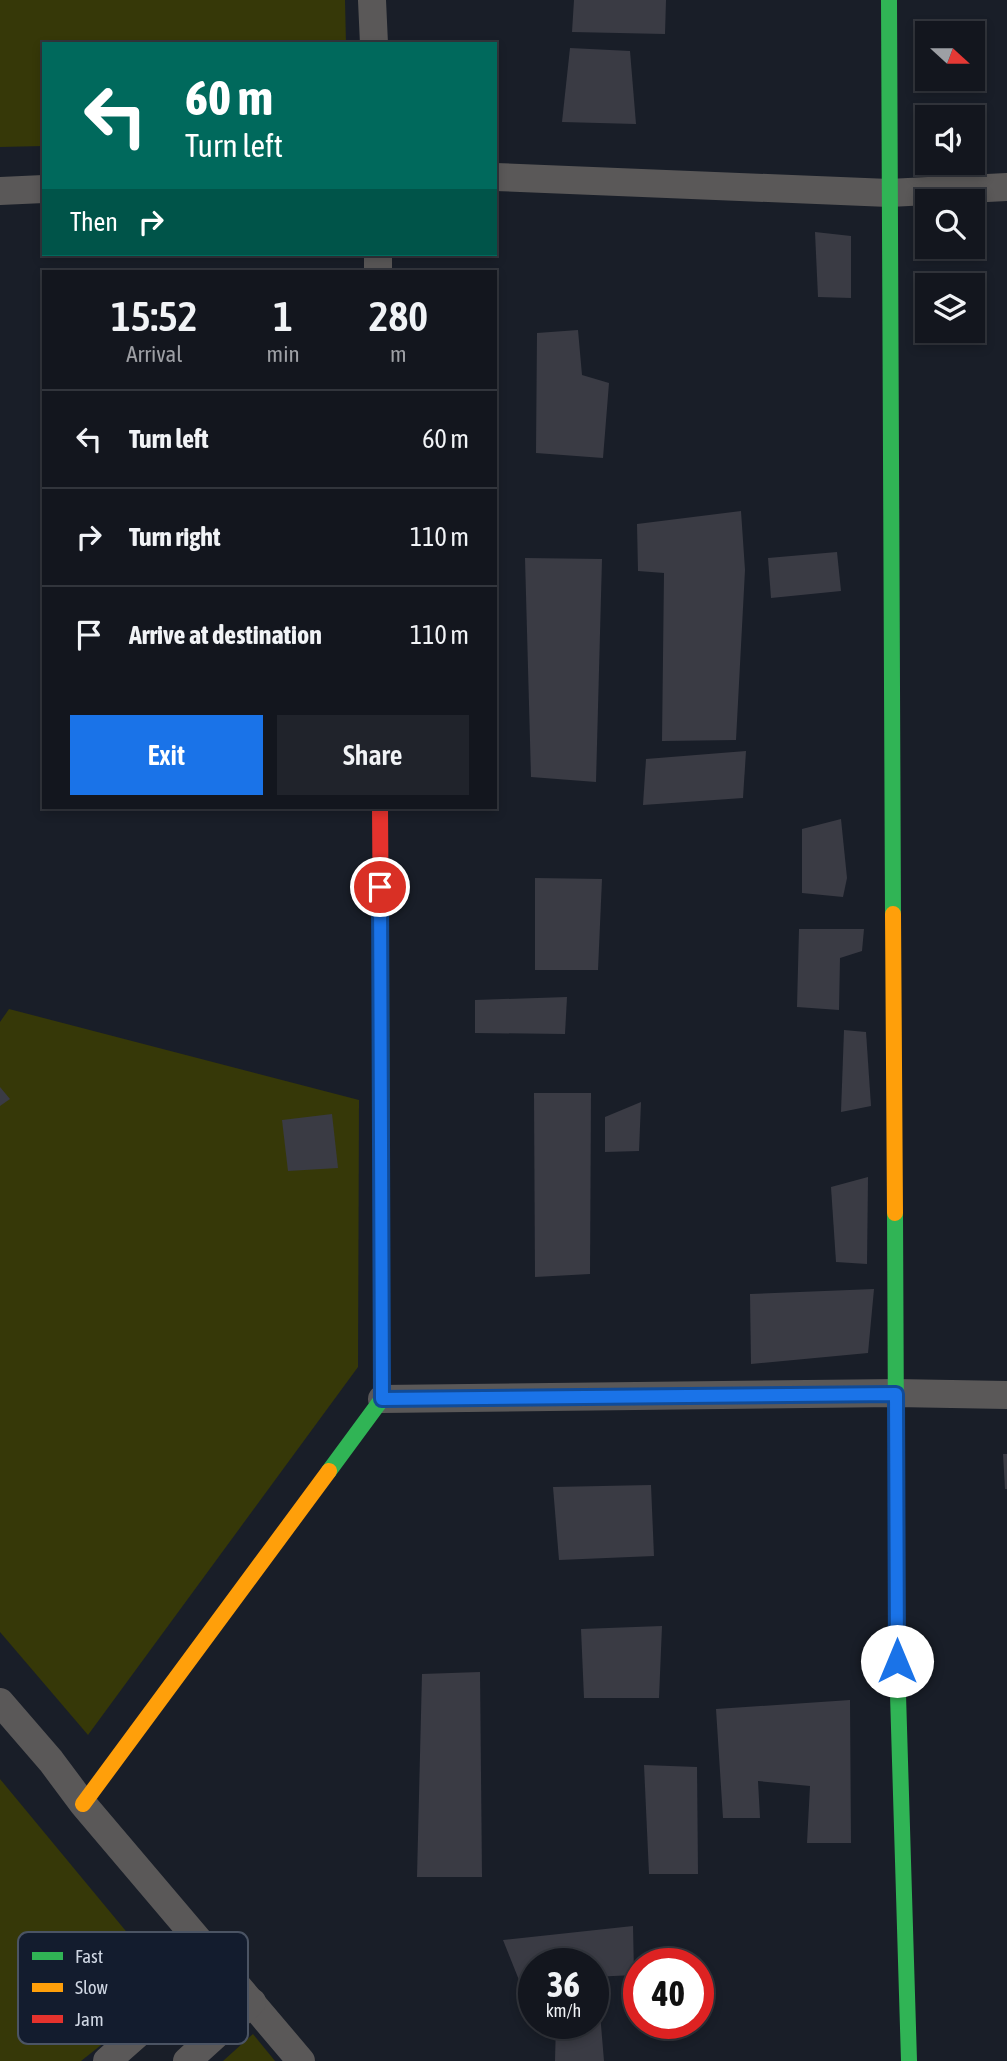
<!DOCTYPE html>
<html lang="en">
<head>
<meta charset="utf-8">
<style>
	body { margin:0; font-family:"Asap Condensed",sans-serif; background:#20232b; color:#f1f3f6; height:100vh; display:flex; flex-direction:column; font-size:26px; white-space:nowrap }
	* { box-sizing:border-box; margin:0 }
	p { font-size:23px; color:#9d9fa4 }
	.icon { flex:none; width:38px; height:38px; fill:none; stroke:currentColor; stroke-width:2; stroke-linecap:round; stroke-linejoin:round }
	.map { position:relative; flex:1; overflow:hidden }
	.drawer { position:absolute; left:42px; top:270px; width:455px; height:539px; display:flex; flex-direction:column; background:#13161e; border-radius:0px; box-shadow:0 4px 10px #0003,0 0 0 2px #32353c }
	.drawer>* { flex:none }
	.top-card { position:absolute; left:42px; top:42px; width:455px; height:214px; border-radius:0px; box-shadow:0 4px 10px #0003,0 0 0 2px #32353c; background:#00695c; color:#fff; overflow:hidden }
	.needle { width:46px; rotate:111deg }
	.buttons { position:absolute; left:915px; top:21px; display:grid; gap:14px }
	.buttons a { display:grid; place-items:center; width:70px; height:70px; border-radius:0px; background:#13161e; box-shadow:0 4px 10px #0003,0 0 0 2px #32353c; font-size:35px }
	.speed { position:absolute; left:518px; top:1948px; display:flex; gap:14px; font-size:35px; font-weight:700; text-align:center }
	.speed>* { display:grid; place-content:center; width:91px; height:91px; border-radius:50%; background:#13161e; box-shadow:0 4px 10px #0003,0 0 0 2px #32353c; line-height:1 }
	.speed small { font-size:18px; font-weight:400 }
	.speed .limit { border:10px solid #d22; background:#fff; color:#111 }
	.pin { position:absolute; display:grid; place-items:center; width:60px; height:60px; color:#fff; margin:-30px; border:4px solid #fff; border-radius:50%; box-shadow:0 2px 7px #0007 }
	.me { position:absolute; width:77px; margin:-38px; rotate:0deg; stroke-linejoin:round; filter:drop-shadow(0 0 5px #0008) }
	.turn { display:flex; align-items:center; gap:24px; height:147px; padding:0 28px; font-size:32px }
	.turn .icon { width:91px; height:91px; stroke-width:2.5 }
	.turn b { display:block; font-size:49px; line-height:60px }
	.then { display:flex; align-items:center; height:66px; padding:0 28px; background:#0003; gap:14px; font-size:26px }
	.eta { display:flex; justify-content:space-evenly; align-items:center; height:119px; text-align:center }
	.eta b { font-size:42px; font-weight:600; line-height:49px }
	.cta { display:flex; gap:14px; margin-top:auto; padding:14px 28px }
	.cta a { flex:1; height:80px; border-radius:0px; background:#1a73e8; color:#fff; font-size:28px; font-weight:600; line-height:80px; text-align:center }
	.cta a+a { background:#20232b; color:#f1f3f6 }
	ul { padding:0; list-style:none }
	li { display:flex; align-items:center; gap:21px; height:98px; padding:0 28px; border-top:2px solid #32353c }
	li div { flex:1 }
	li b { display:block; font-size:26px }
	li em { font-style:normal }
	.map>svg:first-child { display:block }
</style>
</head>
<body>
<div class="map">
<svg width="1007" height="2061" viewBox="0 0 1007 2061">
	<rect width="100%" height="100%" fill="#191e28"/>
	<g fill="#363808">
		<path d="M0,0H345L346,44H44V146L0,147Z"/>
		<path d="M9,1009L359,1100L358,1367L88,1735L0,1632V1022Z"/>
		<path d="M0,1779L173,1988L81,2061H0Z"/>
		<path d="M253,2034L275,2061H223Z"/>
	</g>
	<g fill="#3a3b44">
		<path d="M574,0H666L665,34L572,32Z"/>
		<path d="M570,48L630,51L636,124L562,122Z"/>
		<path d="M815,232L851,236V298L818,297Z"/>
		<path d="M578,330L582,375L609,383L603,458L536,453L537,333Z"/>
		<path d="M741,511L745,570L736,740L662,741L664,573L638,571L637,524Z"/>
		<path d="M837,552L841,591L771,598L768,558Z"/>
		<path d="M525,558L602,559L596,782L531,777Z"/>
		<path d="M746,751L743,798L643,805L646,759Z"/>
		<path d="M841,819L847,878L843,897L802,893V829Z"/>
		<path d="M535,878L602,879L598,970H535Z"/>
		<path d="M799,929H864L862,951L840,958L839,1010L797,1007Z"/>
		<path d="M567,997L565,1034L475,1033V1000Z"/>
		<path d="M844,1030L866,1032L871,1106L841,1112Z"/>
		<path d="M0,1087L10,1099L0,1106Z"/>
		<path d="M534,1093H591L590,1274L535,1277Z"/>
		<path d="M641,1102L639,1151L605,1152V1117Z"/>
		<path d="M332,1114L338,1168L288,1171L282,1120Z"/>
		<path d="M868,1177L867,1264L836,1262L831,1187Z"/>
		<path d="M874,1289L868,1353L751,1364L750,1294Z"/>
		<path d="M1003,1454H1007V1489H1005Z"/>
		<path d="M651,1485L654,1556L559,1560L553,1487Z"/>
		<path d="M662,1626L659,1698H584L581,1629Z"/>
		<path d="M480,1672L482,1877H417L422,1674Z"/>
		<path d="M850,1700L851,1843H807L810,1786L758,1781L760,1818H723L716,1709Z"/>
		<path d="M644,1765L697,1767L698,1874H649Z"/>
		<path d="M633,1926L634,1975L593,1977V1964H534V1979L519,1980L503,1940Z"/>
		<path d="M599,2001L604,2061H555L556,2023H593V2002Z"/>
	</g>
	<g fill="none" stroke-linecap="round" stroke-linejoin="round">
		<g stroke="#5a5858" stroke-width="28">
			<path d="M372,0L374,44"/>
			<path d="M495,177L889,193L1007,187"/>
			<path d="M0,191L44,189"/>
			<path d="M378,254V271"/>
			<path d="M382,1399L896,1393L1007,1395"/>
			<path d="M0,1702L51,1761L83,1804L301,2061"/>
			<path d="M107,2061L218,1963"/>
			<path d="M187,2061L252,2002"/>
		</g>
		<g stroke="#30b455" stroke-width="16">
			<path d="M889,0L893,914"/>
			<path d="M895,1213L897,1661L909,2061"/>
			<path d="M329,1471L382,1399L381,959"/>
		</g>
		<g stroke="#ff9f0a" stroke-width="16">
			<path d="M893,914L895,1213"/>
			<path d="M83,1804L329,1471"/>
		</g>
		<path stroke="#e5322d" stroke-width="16" d="M380,807L381,959"/>
	</g>
	<g fill="none" stroke-linecap="round" stroke-linejoin="round">
		<g stroke="#114b97" stroke-width="18">
			<path id="route" d="M380,887L382,1399L896,1394L897,1661"/>
		</g>
		<use href="#route" stroke="#1a73e8" stroke-width="12"/>
	</g>
	<rect x="18" y="1932" width="230" height="112" rx="10" fill="#131c2e" stroke="#4b5464" stroke-width="2"/>
	<rect x="32" y="1952" width="31" height="8" fill="#30b455"/>
	<rect x="32" y="1983" width="31" height="9" fill="#ff9f0a"/>
	<rect x="32" y="2015" width="31" height="8" fill="#e5322d"/>
	<g font-size="19" fill="#cfd6e3">
		<text x="75" y="1963">Fast</text>
		<text x="75" y="1994">Slow</text>
		<text x="75" y="2026">Jam</text>
	</g>
</svg>
<div class="buttons">
<a><svg class="needle" viewBox="-14 -14 28 28"><path d="M0-13l5 13h-10z" fill="#e53935"/><path d="M0 13l5-13h-10z" fill="#9d9fa4"/></svg></a>
<a><svg class="icon" aria-label="sound" viewBox="0 0 24 24"><path d="M4 9h4l5-4v14l-5-4H4zM17 9q2 3 0 6"/></svg></a>
<a><svg class="icon" aria-label="search" viewBox="0 0 24 24"><circle cx="10" cy="10" r="6"/><path d="M15 15l6 6"/></svg></a>
<a><svg class="icon" aria-label="layers" viewBox="0 0 24 24"><path d="M12 4l9 5-9 5-9-5zM3 14l9 5 9-5"/></svg></a>
</div>
<div class="speed"><div>36<small>km/h</small></div><div class="limit">40</div></div>
<div class="pin" style="left:380px;top:887px;background:#d93025"><svg class="icon" aria-label="arrive" viewBox="0 0 24 24"><path d="M6 21V4h12l-3 4 3 4H6"/></svg></div>
<svg class="me" style="left:897px;top:1661px" viewBox="-20 -20 40 40"><circle r="19" fill="#fff"/><path d="M0-13L10 11 0 6-10 11z" fill="#1a73e8"/></svg>
<div class="top-card">
<div class="turn"><svg class="icon" aria-label="left" viewBox="0 0 24 24"><path d="M17 20v-9H6M10 6l-5 5 5 5"/></svg><div><b>60 m</b>Turn left</div></div>
<div class="then">Then<svg class="icon" aria-label="right" viewBox="0 0 24 24"><path d="M7 20v-9h11M14 6l5 5-5 5"/></svg></div>
</div>
<section class="drawer">
<div class="eta">
<div><b>15:52</b><p>Arrival</p></div>
<div><b>1</b><p>min</p></div>
<div><b>280</b><p>m</p></div>
</div>
<ul>
<li><svg class="icon" aria-label="left" viewBox="0 0 24 24"><path d="M17 20v-9H6M10 6l-5 5 5 5"/></svg><div><b>Turn left</b></div><em>60 m</em></li>
<li><svg class="icon" aria-label="right" viewBox="0 0 24 24"><path d="M7 20v-9h11M14 6l5 5-5 5"/></svg><div><b>Turn right</b></div><em>110 m</em></li>
<li><svg class="icon" aria-label="arrive" viewBox="0 0 24 24"><path d="M6 21V4h12l-3 4 3 4H6"/></svg><div><b>Arrive at destination</b></div><em>110 m</em></li>
</ul>
<div class="cta"><a>Exit</a><a>Share</a></div>
</section>
</div>
</body>
</html>
